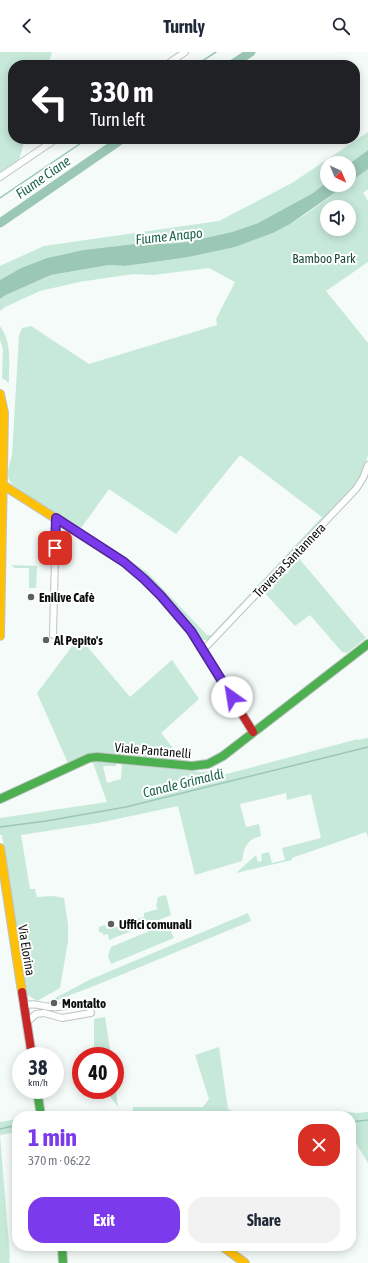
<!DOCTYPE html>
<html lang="en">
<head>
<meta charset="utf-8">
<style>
	body { margin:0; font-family:"Asap Condensed",sans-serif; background:#f2f2f3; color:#1f2937; height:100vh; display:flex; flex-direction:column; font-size:15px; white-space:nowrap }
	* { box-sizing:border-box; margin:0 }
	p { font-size:13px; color:#747a83 }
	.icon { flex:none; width:22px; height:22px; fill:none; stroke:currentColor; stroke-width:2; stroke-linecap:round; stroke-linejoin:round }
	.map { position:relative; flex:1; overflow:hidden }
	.details { position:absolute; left:12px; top:1059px; width:344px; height:140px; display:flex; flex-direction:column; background:#fff; border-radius:16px; box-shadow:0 2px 10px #0003 }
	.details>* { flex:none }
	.top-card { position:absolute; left:8px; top:8px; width:352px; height:84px; border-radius:16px; box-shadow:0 2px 10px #0003; background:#202124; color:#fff; overflow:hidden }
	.needle { width:26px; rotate:136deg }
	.tools { position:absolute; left:320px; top:104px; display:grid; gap:8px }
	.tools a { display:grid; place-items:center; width:36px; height:36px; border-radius:50%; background:#fff; box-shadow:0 2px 10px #0003; font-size:20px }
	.speed { position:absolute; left:12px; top:995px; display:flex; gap:8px; font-size:20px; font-weight:700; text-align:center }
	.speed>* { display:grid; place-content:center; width:52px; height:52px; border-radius:50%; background:#fff; box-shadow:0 2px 10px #0003; line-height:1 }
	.speed small { font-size:10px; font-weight:400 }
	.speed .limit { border:6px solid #d22; background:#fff; color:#111 }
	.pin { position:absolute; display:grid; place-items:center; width:34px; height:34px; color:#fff; margin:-17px; border-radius:8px; box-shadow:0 2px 6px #0006 }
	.me { position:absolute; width:44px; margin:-22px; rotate:328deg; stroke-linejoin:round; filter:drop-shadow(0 0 3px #0008) }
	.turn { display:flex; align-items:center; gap:14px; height:84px; padding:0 16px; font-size:18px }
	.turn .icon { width:52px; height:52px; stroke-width:2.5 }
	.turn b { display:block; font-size:28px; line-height:34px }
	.round { display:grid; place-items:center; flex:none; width:42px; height:42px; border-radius:16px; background:#f2f2f3 }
	.overview { display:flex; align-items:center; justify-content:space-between; height:68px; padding:0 16px }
	h1 { font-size:24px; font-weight:700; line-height:30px; color:#7c3aed }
	.primary-button { display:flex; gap:8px; margin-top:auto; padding:8px 16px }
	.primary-button a { flex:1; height:46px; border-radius:16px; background:#7c3aed; color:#fff; font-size:16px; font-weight:700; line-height:46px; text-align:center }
	.primary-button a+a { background:#f2f2f3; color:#1f2937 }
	header { display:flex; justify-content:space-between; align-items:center; height:52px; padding:0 16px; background:#fff; font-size:18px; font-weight:700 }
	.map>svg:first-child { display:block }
</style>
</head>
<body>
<header><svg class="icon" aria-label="back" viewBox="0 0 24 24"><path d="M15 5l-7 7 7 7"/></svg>Turnly<svg class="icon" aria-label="search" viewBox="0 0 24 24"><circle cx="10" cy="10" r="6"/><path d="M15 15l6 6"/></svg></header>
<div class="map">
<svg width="368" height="1211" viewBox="0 0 368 1211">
	<rect width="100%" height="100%" fill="#f4fbf8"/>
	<g fill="#c7e9da" fill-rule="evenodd">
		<path d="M0,0H52L48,13H13V87H25L19,108L0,121Z"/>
		<path d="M368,80V98L349,112L327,111V130L313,141L258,171L232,180L187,190L167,192L143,191L83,198L47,206L21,216L0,228V214L44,194L219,169L292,131Z"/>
		<path d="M368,117V137L363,141L368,149V210L326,239L368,291V403L361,424L354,436L209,588H203L109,498V495L147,520L207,583H211L322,465L240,403L176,482L109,437L81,476L78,477L13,433C4,425 9,414 12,403L19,284L22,276L31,274L89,312L217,273L216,267L235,230L209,216L153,223L133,222L79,230L40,239L5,255L0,259V247L6,243L51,223L109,213L125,214L235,195L273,181L290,172L306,162L346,133H349V131ZM327,155H349V177H327Z"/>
		<path d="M0,274C12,291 9,310 9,331L2,326L3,298L0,287Z"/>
		<path d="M297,504L366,586L347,601L342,600L310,563L295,574L264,540L266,537L272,538L274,535L273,530L282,521L287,522L289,519L288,514Z"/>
		<path d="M11,513L37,514L36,536H29V516H15Z"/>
		<path d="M79,585L130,645L172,608L199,647L161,681L183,709L178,710L111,702L68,711L37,641Z"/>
		<path d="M368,686V785L366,780L292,806V808L236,821L256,803L258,810L262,809L261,802L269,800L272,811L285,808L282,796L321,786L311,742L287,748L286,741L240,752L246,775L259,772L261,784C247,787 244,795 242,809L195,823L178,754L98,771L21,783L30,837H35L37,845L53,844L64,846L68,873V889L60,936L37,949L26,942L2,783H0V766L107,750L93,711L98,710L116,711V714H103L107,731L121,727L122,712L202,720L208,719L204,728L358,687V688Z"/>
		<path d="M166,843L171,863L109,888L108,882L103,883V881L99,880V875L105,873L107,877L134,871L133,868L144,865V861L158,857L156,854L158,845Z"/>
		<path d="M248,861L251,869L99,932L47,952L46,951L89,928Z"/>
		<path d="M166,872L168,873L174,886L111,912L108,904L111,895Z"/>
		<path d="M105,965L111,1004H94V967Z"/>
		<path d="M219,995L228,1057L235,1060L341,1059L356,1061L368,1060V1111L351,1083V1064H125H132L133,1055H203L209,1047L195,1003Z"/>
		<path d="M115,1033L118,1055L105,1038H115Z"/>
		<path d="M44,1061L117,1063L118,1064H29Z"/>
		<path d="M17,1067V1080L0,1083L10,1206H9L10,1211H0V1070Z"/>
	</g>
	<g fill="#9bc7b5">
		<path d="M368,98V117L349,131V112Z"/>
		<path d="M327,130V133H346L290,172L273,181L235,195L188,205L125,214L109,213L51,223L6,243L0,247V228L21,216L47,206L83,198L143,191L167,192L187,190L232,180L258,171L313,141Z"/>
	</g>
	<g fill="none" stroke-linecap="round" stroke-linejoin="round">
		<g stroke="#9bc7b5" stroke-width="1.5">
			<path d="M196,13L216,0"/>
			<path d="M0,146L87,87"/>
			<path d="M0,775L46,769L126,755L368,695"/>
			<path d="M351,1070L368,1068"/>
			<path d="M0,1077L17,1073"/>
		</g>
		<g stroke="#9bc7b5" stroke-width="9">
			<path d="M231,13L251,0"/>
			<path d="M0,171L122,87"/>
		</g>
		<g stroke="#bec3c0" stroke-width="8">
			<g id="street">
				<path d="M166,13L185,0"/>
				<path d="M0,125L56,87"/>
				<path d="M53,583L56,467"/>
				<path d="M203,598L356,437L363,426L368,413"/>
				<path d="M24,954C35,949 46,957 58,955C68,954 79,948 89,954L91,961L62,966L44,961L36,962L26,971"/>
			</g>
		</g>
		<g stroke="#bec3c0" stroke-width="10">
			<g id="fast">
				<path d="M0,747L89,706L97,705L192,714L208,712L223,704L368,592"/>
				<path d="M37,1038L41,1064"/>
				<path d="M62,1194L63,1211"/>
			</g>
		</g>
		<g stroke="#bec3c0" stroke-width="10">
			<g id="slow">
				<path d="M0,342L4,361L0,584"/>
				<path d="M3,433L124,510L144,527L161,544L191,579L200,594"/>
				<path d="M0,796L22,940"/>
				<path d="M222,1194L245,1211"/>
			</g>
		</g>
		<g stroke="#bec3c0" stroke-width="10">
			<g id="jam">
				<path d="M200,594L253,680"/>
				<path d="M22,940L32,1004"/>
			</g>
		</g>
		<use href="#street" stroke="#fdfefe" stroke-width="6"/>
		<use href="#fast" stroke="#4caf50" stroke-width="8"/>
		<use href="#slow" stroke="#ffc107" stroke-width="8"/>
		<use href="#jam" stroke="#c62828" stroke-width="8"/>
	</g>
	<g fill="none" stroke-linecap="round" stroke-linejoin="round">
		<g stroke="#51269a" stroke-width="10">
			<path id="route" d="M55,496L56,466L124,510L144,527L161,544L191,579L232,645"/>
		</g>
		<use href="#route" stroke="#7c3aed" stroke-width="7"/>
	</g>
	<g fill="#5c615f" stroke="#fff" stroke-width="1.5">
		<circle cx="31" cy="545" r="4"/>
		<circle cx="46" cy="588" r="4"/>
		<circle cx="111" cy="872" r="4"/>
		<circle cx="54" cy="951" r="4"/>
	</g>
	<g text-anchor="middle" stroke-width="4" stroke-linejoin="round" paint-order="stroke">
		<g font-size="13" fill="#1b4b3a" stroke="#fff">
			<text x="324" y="211">Bamboo Park</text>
		</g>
		<g font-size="13" fill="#0a0e0c" stroke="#fff">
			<text transform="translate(289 508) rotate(-46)" y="5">Traversa Santannera</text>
			<text transform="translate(153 698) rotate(5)" y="5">Viale Pantanelli</text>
			<text transform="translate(27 898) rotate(81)" y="5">Via Elorina</text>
		</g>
		<g font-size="13" font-weight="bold" fill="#0a0e0c" stroke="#fff" text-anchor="start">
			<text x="39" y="550">Enilive Cafè</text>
			<text x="54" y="593">Al Pepito's</text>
			<text x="119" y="877">Uffici comunali</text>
			<text x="62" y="956">Montalto</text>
		</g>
		<g font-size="14" font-style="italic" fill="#1e664d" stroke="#fff">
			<text transform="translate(43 125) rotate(-35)" y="5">Fiume Ciane</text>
			<text transform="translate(169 184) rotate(-6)" y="5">Fiume Anapo</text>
			<text transform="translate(183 731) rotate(-14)" y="5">Canale Grimaldi</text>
		</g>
	</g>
</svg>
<div class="tools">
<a><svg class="needle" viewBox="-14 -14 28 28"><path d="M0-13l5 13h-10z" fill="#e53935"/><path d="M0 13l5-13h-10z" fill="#747a83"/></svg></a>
<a><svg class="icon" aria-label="sound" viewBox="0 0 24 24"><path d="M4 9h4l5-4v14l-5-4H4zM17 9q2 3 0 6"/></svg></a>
</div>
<div class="speed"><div>38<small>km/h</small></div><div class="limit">40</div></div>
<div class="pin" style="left:55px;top:496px;background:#d93025"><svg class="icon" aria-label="arrive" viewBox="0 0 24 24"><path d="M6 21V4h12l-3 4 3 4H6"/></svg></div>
<svg class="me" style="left:232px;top:645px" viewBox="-20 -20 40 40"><circle r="19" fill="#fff"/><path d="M0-13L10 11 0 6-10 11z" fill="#7c3aed"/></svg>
<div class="top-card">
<div class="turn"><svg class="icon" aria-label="left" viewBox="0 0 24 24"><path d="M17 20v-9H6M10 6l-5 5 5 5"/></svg><div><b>330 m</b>Turn left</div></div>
</div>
<section class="details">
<div class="overview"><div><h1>1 min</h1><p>370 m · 06:22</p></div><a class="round" style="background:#d93025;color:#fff"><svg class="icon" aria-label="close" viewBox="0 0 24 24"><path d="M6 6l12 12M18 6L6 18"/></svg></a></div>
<div class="primary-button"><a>Exit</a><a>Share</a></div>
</section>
</div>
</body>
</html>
